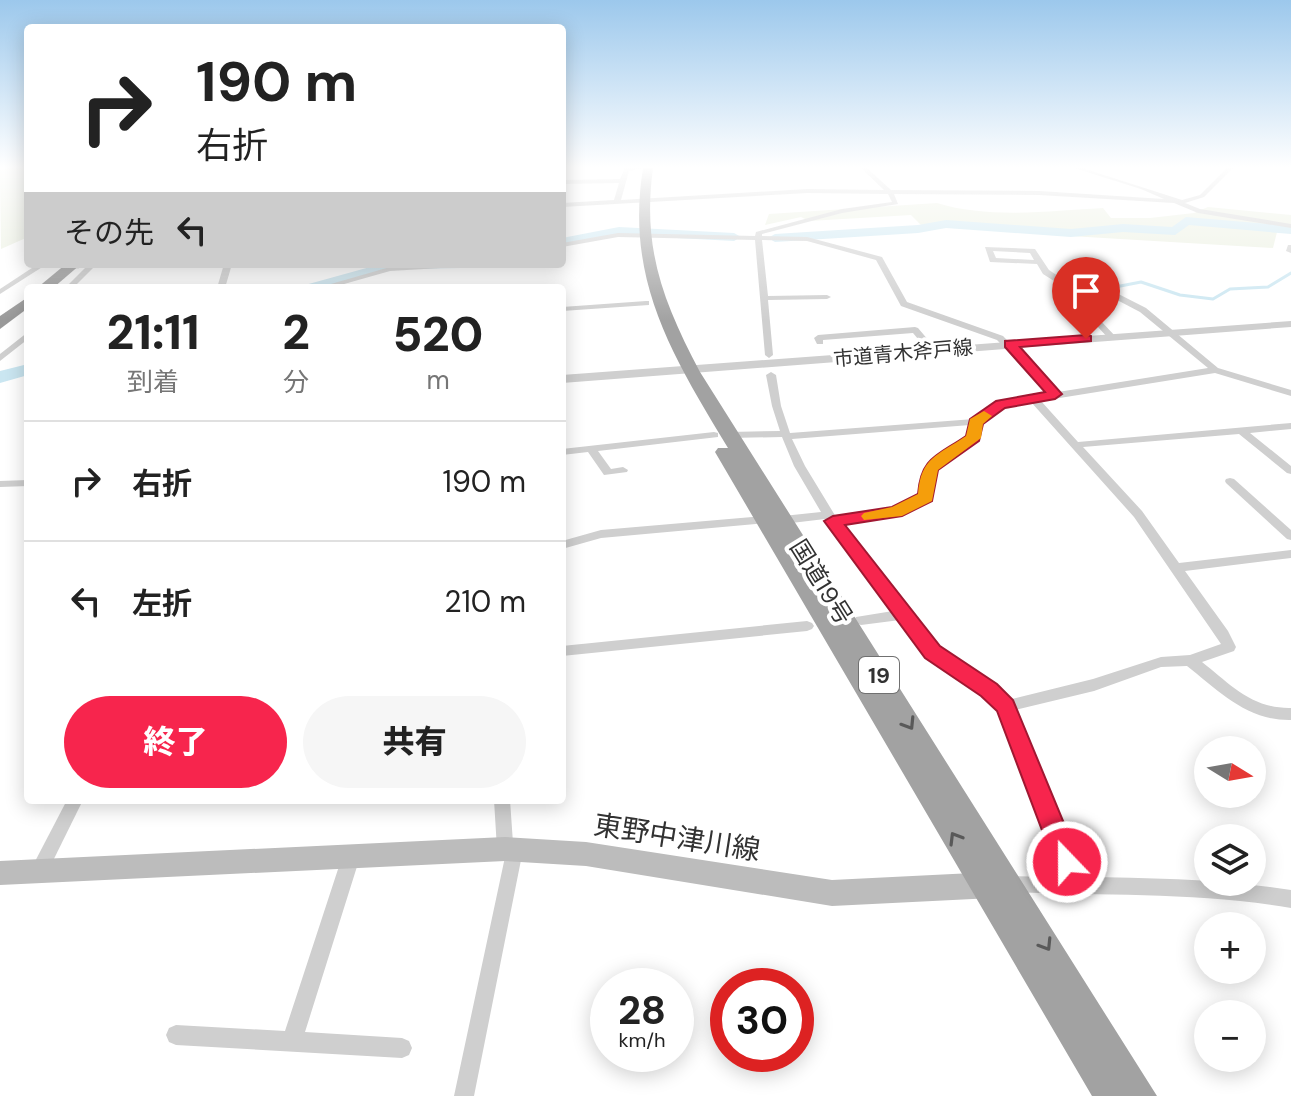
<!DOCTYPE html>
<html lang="ja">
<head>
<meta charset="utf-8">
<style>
	body { margin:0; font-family:"DM Sans","Noto Sans JP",sans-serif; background:#f6f6f6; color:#222; height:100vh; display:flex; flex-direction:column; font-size:30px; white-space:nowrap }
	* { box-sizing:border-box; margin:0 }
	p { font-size:26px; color:#767676 }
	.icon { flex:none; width:44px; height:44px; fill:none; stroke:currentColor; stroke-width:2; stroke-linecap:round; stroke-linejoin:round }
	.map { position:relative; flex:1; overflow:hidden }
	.side { position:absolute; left:24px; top:284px; width:542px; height:520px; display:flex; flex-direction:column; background:#fff; border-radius:8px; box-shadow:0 4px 20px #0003 }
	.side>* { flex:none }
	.top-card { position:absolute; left:24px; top:24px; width:542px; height:244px; border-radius:8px; box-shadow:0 4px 20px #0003; background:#fff; color:#222; overflow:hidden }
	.needle { width:52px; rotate:101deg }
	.controls { position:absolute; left:1194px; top:736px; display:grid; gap:16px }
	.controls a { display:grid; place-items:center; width:72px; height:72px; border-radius:50%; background:#fff; box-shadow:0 4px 20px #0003; font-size:40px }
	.speed { position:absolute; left:590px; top:968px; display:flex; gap:16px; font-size:40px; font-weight:700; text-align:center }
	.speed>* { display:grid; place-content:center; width:104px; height:104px; border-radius:50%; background:#fff; box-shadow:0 4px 20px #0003; line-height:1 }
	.speed small { font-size:20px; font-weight:400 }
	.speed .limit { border:12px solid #d22; background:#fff; color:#111 }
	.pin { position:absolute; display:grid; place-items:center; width:68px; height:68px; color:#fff; margin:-82px -34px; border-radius:50% 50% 50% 0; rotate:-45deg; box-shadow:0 0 8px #0007 }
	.pin .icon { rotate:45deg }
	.me { position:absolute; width:88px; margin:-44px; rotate:338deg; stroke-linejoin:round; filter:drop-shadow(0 0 6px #0008) }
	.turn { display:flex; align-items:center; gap:28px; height:168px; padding:0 40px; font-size:36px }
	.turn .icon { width:104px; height:104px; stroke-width:2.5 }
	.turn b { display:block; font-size:56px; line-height:68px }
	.then { display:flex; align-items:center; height:76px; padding:0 40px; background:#0003; gap:16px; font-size:30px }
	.eta { display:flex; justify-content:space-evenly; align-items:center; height:136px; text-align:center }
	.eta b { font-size:48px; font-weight:800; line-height:56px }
	.primary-button { display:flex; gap:16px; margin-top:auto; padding:16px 40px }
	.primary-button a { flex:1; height:92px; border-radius:48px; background:#f7254d; color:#fff; font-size:32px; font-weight:800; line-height:92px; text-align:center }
	.primary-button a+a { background:#f6f6f6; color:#222 }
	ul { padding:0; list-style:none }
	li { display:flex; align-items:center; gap:24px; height:120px; padding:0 40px; border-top:2px solid #e0e0e0 }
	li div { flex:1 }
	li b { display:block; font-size:30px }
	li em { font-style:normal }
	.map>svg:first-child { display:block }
</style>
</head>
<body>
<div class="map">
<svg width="1291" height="1096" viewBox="0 0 1291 1096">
	<rect width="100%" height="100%" fill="#fff"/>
	<g fill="#eaefdf">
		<path d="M8,168H28V237L1,249L0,170Z"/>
		<path d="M937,203C988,219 1050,211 1103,208L1111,218H1150L1194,213L1208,207L1291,215V232H1277L1273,248L1070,236L944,222L923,227L911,215L809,221L801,217L765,225L769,214Z"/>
	</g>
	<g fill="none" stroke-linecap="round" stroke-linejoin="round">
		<path stroke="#cae6f1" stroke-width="3" d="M1105,289L1141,282L1180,295L1213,299L1230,289L1268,287L1291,273"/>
		<g fill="#cae6f1" fill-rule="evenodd">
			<path d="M1186,217L1291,226V234L1189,225L1175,235L1123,232L1071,237L946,228L918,233L775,242L768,238L775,234L918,225L946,220L1071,229L1123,224L1172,227Z"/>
			<path d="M619,227L734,233L741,237L734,241L619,235L562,246V238Z"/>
			<path d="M381,264H468L461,268L395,269L328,288H303L305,285Z"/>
			<path d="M28,364V375L0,383V371Z"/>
		</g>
		<path stroke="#d6d6d6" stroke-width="7" stroke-dasharray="7 3" stroke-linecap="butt" d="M52,264L81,265"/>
		<g fill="#cfcfcf" fill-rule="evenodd">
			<path d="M625,168H643L629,171L621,200L807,189L884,190L861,168H867L891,190L1039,191L1164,199L1141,189L1074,168H1082L1182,200L1200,195L1227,168H1233L1204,197L1185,203L1200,209L1291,224V228L1198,213L1174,203L1039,195L894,194L898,204L842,213L762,234V236L807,237L882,257L907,302L1003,336L1058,392L1208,368L1140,312L1079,280L1067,282L1091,296V300L1083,302L1116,337L1109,339L1074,301L1081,298L1043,274L1037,264L990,262L985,247L1035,249L1049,270L1061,278L1083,276L1146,308L1218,368L1291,390V396L1215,373L1041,401L1078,442L1291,423V429L1250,433L1291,466V474L1287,473L1239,434L1083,447L1142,511L1179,563L1291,550V558L1185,571L1228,631L1236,647L1234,651L1202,662C1230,684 1252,709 1291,708V720C1247,721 1219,691 1187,666L1161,667L1094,691L1015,710L1082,877C1154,878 1221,879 1291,890V908C1197,892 1103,896 1008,892L1002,890L999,884L1002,878L1008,876L1064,877L1000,710L936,662L922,649L900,620L861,625L856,623L854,620L856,617L893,611L825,519L783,524L777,520L783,516L821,512L794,466L782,437L729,438L724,435L729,432L780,431L772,406L766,375L771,372L776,375L781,406L790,433L974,419L1004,401L1049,393L997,340L901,306L876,260L807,241L762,240L768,296L827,295L831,297L827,299L768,300L773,355L769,358L765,355L755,240L618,237L562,247V243L618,233L755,236L756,232L842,209L892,202L888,194L807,193L562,207V203L614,200L619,183L562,184V180L620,179ZM993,251L1030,253L1034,260L996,258ZM1031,402L1134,517L1221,644L1190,655L1161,657L1093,679L1008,700L955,662L931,642L840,524L900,515L930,499L933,473L936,469L977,440L981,423L1010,405ZM970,425L968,437L928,465L923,473L921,495L893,509L836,517L805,466L792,439Z"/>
			<path d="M1288,245H1291V253L1286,251Z"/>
			<path d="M38,264H47L0,294V289Z"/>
			<path d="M89,264L96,265L73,288H65Z"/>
			<path d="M224,264H232L225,288H217Z"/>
			<path d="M437,264H479L475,266L390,271L330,288H317L390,267Z"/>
			<path d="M646,301H649V305L562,311V307Z"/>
			<path d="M915,327L918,328L935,348V352H929L913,333L823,340V344H817L814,338L818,335Z"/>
			<path d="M28,332V339L0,361V354Z"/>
			<path d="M714,432L718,433V437L598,451L611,469L623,467L628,470L627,472L604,475L588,452L562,455V449Z"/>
			<path d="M1230,478L1234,479L1291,530V540L1287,539L1226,483L1225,481L1226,479Z"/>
			<path d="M28,480V486L0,487V481Z"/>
			<path d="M764,516L768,517L770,520L768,523L601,538L562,549V541L601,530Z"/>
			<path d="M807,621L812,623L814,626L812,629L807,631L562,656V646Z"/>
			<path d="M67,800H83L45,877L39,879L33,877L30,871Z"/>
			<path d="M494,800H510L513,843L521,844L523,850L474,1096H454L505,857L499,855L497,849Z"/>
			<path d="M351,849L357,851L360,857L305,1032L402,1038L409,1041L412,1048L409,1055L402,1058L176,1045L169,1042L166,1035L169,1028L176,1025L285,1031L342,857L345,851Z"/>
		</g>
		<path fill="#cfcfcf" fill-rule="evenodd" d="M1291,321V327L562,383V375Z"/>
		<path fill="#bcbcbc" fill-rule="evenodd" d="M505,837L586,842L832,880L993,872L1002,876L1006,885L1002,894L993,898L832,906L586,866L505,861L0,885V861Z"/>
		<path fill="#a2a2a2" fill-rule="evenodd" d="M643,168H653C642,248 663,302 700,372L1157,1096H1092L715,452L718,448H728C672,355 625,280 643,168Z"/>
		<g fill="#999" fill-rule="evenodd">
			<path d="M66,264H81L53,288H37Z"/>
			<path d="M28,297V308L0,329V316Z"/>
		</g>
	</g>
	<defs><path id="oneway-chevron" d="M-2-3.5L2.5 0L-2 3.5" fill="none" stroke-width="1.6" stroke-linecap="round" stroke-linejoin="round" transform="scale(2)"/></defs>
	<g stroke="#595959">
		<use href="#oneway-chevron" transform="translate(909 724) rotate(58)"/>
		<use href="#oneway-chevron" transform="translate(955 838) rotate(-121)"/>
		<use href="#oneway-chevron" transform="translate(1046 945) rotate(58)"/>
	</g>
	<linearGradient id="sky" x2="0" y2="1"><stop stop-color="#9cc8ec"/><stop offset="0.52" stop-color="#fff"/><stop offset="1" stop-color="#fff" stop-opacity="0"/></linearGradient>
	<rect width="1291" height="321" fill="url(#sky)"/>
	<path fill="#f7254d" stroke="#a11832" stroke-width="2" d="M1086,335L1091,336V341L1020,347L1062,394L1055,399L1005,408L983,424L979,441L938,470L932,501L902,516L845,525L940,646L997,684L1013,700L1080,862L1076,870L1067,874L1058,870L1054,862L997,711L981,696L925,658L824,521L833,516L892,507L918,494C921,457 937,456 966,436L970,419L996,401L1045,392L1005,347V341Z"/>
	<path fill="#f59e0b" d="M984,411L992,416L983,424L981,438L938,470L932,501L902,516L864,520L861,516L864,513L892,507L918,494C921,457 937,456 966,436L970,419Z"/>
	<g text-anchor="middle" stroke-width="8" stroke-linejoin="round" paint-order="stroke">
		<g font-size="20" fill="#323232" stroke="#fff">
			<text transform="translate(903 353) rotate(-5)" y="7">市道青木斧戸線</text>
		</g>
		<rect fill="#fff" stroke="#707070" stroke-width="2" x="859" y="657" width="40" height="36" rx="6"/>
		<g font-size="22" font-weight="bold" fill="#323232">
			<text x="879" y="683">19</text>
		</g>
		<g font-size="24" fill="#323232" stroke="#fff">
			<text transform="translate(821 582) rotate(58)" y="8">国道19号</text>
		</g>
		<g font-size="28" fill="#323232" stroke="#fff">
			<text transform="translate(677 837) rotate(9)" y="10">東野中津川線</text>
		</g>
	</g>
</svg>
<div class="controls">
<a><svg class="needle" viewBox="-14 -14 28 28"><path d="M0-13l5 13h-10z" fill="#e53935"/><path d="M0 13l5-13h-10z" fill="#767676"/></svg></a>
<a><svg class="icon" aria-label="layers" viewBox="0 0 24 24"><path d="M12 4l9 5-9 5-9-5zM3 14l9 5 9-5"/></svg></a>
<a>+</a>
<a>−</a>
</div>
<div class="speed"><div>28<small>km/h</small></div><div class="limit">30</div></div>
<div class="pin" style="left:1086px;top:339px;background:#d93025"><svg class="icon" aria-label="arrive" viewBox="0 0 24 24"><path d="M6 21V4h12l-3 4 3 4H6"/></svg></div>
<svg class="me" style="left:1067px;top:862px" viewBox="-20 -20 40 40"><circle r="17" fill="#f7254d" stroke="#fff" stroke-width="3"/><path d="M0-11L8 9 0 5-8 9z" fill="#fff"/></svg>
<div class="top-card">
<div class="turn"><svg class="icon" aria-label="right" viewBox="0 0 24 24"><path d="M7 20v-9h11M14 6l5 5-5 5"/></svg><div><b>190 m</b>右折</div></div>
<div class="then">その先<svg class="icon" aria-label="left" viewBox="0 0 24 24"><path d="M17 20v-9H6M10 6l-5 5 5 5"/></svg></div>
</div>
<section class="side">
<div class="eta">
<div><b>21:11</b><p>到着</p></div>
<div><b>2</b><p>分</p></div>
<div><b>520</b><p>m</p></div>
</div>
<ul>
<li><svg class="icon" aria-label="right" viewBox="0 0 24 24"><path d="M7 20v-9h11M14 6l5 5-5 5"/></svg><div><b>右折</b></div><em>190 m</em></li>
<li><svg class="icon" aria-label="left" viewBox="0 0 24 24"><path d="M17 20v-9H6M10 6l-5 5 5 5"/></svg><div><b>左折</b></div><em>210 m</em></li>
</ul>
<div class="primary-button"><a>終了</a><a>共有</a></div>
</section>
</div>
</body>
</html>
